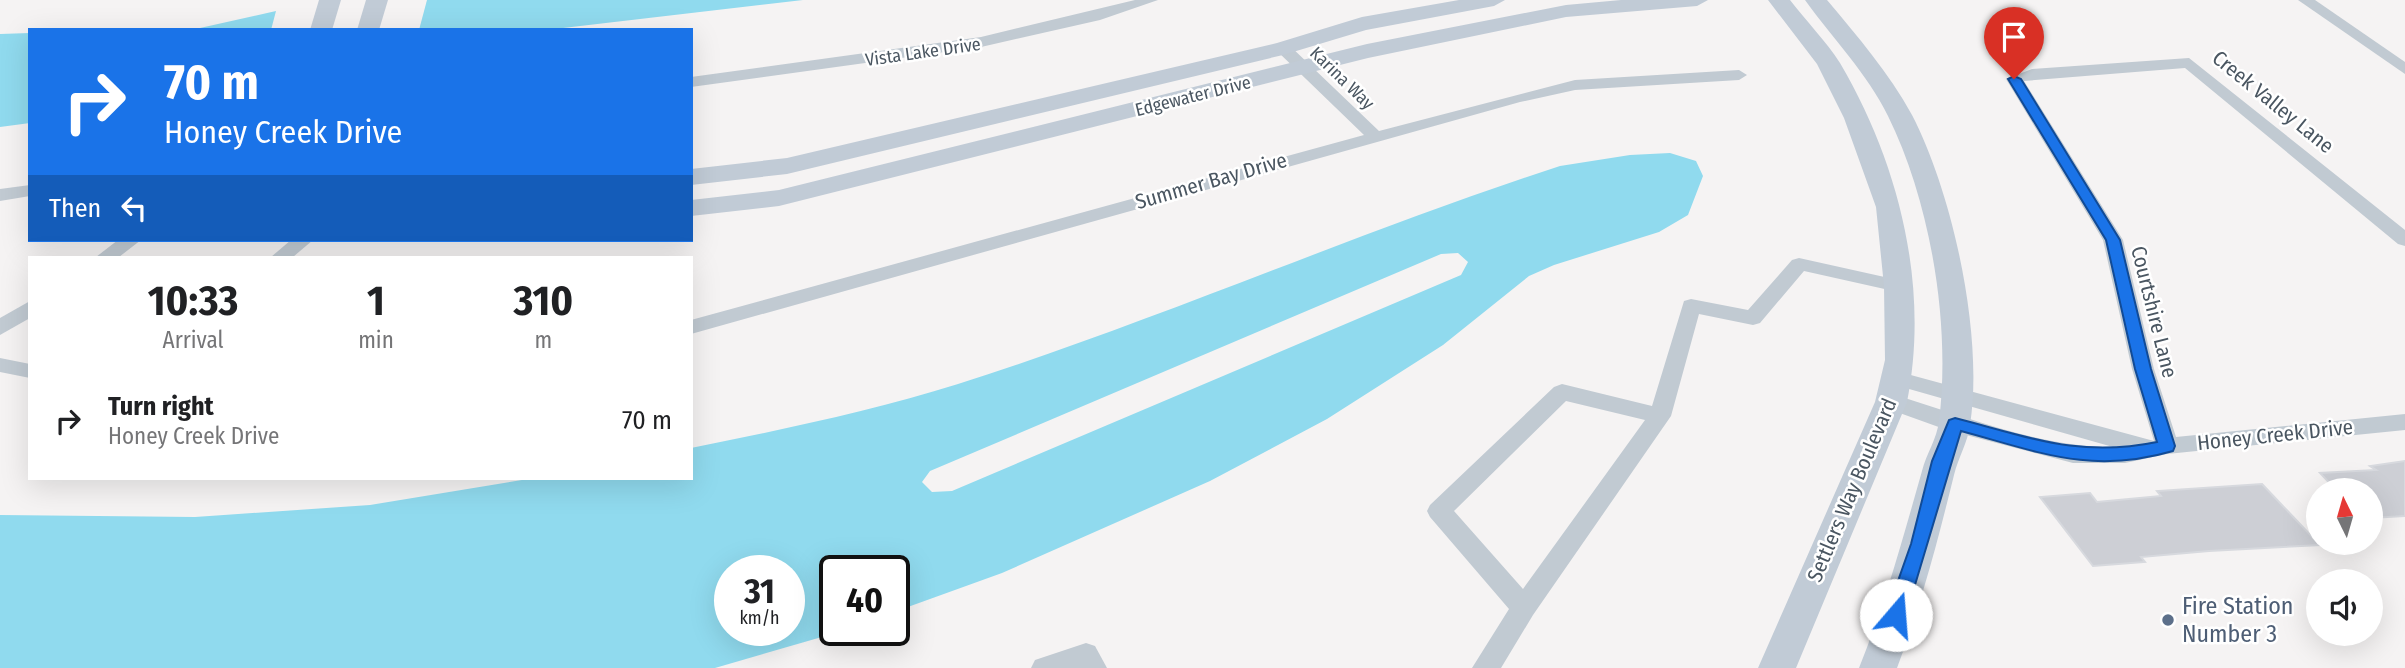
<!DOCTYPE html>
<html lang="en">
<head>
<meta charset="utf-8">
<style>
	body { margin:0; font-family:"Fira Sans Condensed",sans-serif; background:#f2f2f2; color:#202124; height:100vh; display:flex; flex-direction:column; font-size:26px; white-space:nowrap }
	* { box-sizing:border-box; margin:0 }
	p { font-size:23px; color:#757577 }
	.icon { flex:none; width:38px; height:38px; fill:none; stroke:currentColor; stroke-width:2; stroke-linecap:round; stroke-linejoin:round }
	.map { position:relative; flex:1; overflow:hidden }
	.details { position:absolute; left:28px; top:256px; width:665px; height:224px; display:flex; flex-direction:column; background:#fff; border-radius:0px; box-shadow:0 7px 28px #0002 }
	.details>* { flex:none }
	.banner { position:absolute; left:28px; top:28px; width:665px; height:214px; border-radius:0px; box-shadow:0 7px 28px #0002; background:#1a73e8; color:#fff; overflow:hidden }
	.needle { width:46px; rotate:355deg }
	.tools { position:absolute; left:2306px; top:478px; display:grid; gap:14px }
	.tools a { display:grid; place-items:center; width:77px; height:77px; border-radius:50%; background:#fff; box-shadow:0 7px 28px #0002; font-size:35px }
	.speed { position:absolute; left:714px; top:555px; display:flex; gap:14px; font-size:35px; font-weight:700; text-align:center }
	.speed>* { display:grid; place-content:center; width:91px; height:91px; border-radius:50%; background:#fff; box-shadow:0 7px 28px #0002; line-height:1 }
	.speed small { font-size:18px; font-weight:400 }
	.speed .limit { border:4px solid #111; border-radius:10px; background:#fff; color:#111 }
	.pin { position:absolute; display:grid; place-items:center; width:60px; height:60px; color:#fff; margin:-72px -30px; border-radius:50% 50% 50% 0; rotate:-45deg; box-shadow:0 0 7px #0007 }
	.pin .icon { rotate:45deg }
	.me { position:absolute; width:77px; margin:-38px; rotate:18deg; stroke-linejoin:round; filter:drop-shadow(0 0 5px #0008) }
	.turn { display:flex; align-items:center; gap:24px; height:147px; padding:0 21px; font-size:32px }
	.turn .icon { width:91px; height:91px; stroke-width:2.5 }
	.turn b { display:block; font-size:49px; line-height:60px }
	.then { display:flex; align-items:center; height:66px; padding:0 21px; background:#0003; gap:14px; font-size:26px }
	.eta { display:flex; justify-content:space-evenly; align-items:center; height:119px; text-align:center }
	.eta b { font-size:42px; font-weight:700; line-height:49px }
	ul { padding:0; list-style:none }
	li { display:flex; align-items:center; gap:21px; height:91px; padding:0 21px }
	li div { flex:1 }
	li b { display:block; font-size:26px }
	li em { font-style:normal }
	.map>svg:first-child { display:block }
</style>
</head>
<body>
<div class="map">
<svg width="2405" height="668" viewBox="0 0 2405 668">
	<rect width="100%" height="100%" fill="#f5f3f3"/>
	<g fill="#90daee" fill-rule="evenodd">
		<path d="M427,0H803L546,30H419Z"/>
		<path d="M276,11L271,30H132L200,28Z"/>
		<path d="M30,33V123L0,127V34Z"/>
		<path d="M1670,153L1696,161L1703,176L1688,215L1659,232L1554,265L1529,276L1443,345L1327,419L1210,481L1002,573L894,612V570H835V630H846L715,668H0V515L195,517L370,505L534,478H691V448C781,430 871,411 958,384C1162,319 1357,232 1560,166L1630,155ZM1458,253L1468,262L1461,275L952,491L932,492L922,482L930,471L1441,254ZM730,570H789V630H730Z"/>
	</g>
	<g fill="#cdcfd5" stroke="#d7d9de" stroke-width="2">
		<path d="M2405,461V516L2371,518V490H2336L2320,473L2376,470L2370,466Z"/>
		<path d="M2262,484L2320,545L2209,551L2141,557L2145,562L2093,566L2040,497L2090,493L2097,502L2161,496L2157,491Z"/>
	</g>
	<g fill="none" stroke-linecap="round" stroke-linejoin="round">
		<g fill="#c1cad2" fill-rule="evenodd">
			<path d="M1135,0H1158L1100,20L981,47L691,87V77L981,37Z"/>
			<path d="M2298,0H2315L2405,62V74Z"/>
			<path d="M1283,43L1289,45L1379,131L1575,80L1739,70L1747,75L1739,80L1575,90L1520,102L691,334V320L1364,135L1277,51L1275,48Z"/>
			<path d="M2189,58L2405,230V246L2398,244L2185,68L2024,81L2123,240L2154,369L2176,437L2405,414V430L2167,454L2125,463H2073L1947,430L1883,407L1880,402L1883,397L1891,394C1964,415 2036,447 2113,447L1888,383L1885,378L1888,373L1896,371L2154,441L2132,369L2103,240L2006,79L2032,69Z"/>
			<path d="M30,185V196L0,201V189Z"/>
			<path d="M118,240H141L119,257H96Z"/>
			<path d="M291,240H313L293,257H271Z"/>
			<path d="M1799,258L1898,280L1908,286L1898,292L1804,271L1760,323L1753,325L1699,314L1671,416L1533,615L1501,668H1472L1509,609L1430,517L1427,511L1430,505L1554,387L1562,384L1652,406L1684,301L1691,299L1748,310L1792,260ZM1566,401L1645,420L1523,589L1454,511Z"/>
			<path d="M30,301V318L0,335V318Z"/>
			<path d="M0,358L30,364V378L0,372Z"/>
			<path d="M1086,643L1095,646L1107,668H1031L1035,660Z"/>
		</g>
		<g fill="#c1cbd6" fill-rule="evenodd">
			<path d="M319,0H341L332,30H310Z"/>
			<path d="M366,0H388L379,30H357Z"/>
			<path d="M1459,0H1505L1494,6L1366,30L1283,55L787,174L691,185V169L787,158L1277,43L1362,17Z"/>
			<path d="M1621,0H1708L1697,6L1566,17L1368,58L779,206L691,216V200L779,190L1367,44L1566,5Z"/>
			<path d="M1768,0H1790C1806,21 1826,41 1840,63C1899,163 1930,287 1907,402L1796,668H1758L1875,402L1885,360L1884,286L1876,207L1844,118L1817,64Z"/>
			<path d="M1805,0H1827C1858,37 1889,73 1912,115C1953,194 1984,337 1970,425C1968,442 1958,458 1954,475C1938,540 1921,605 1897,668H1859C1885,604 1903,538 1922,471C1926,454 1937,439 1939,421C1951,326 1931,203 1888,116C1867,73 1833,39 1805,0Z"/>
		</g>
	</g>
	<path fill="#1a73e8" stroke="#114b97" stroke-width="2" d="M2014,76L2021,79L2120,240L2151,369L2175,446L2173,451C2091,475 2039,452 1961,431L1906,615L1903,621H1889L1886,615L1911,544L1932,461L1949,420L1955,418C2029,437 2079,458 2157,442L2135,369L2106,240L2008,79Z"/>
	<circle fill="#5c6f8a" stroke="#fff" stroke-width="2.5" cx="2168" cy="620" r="7"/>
	<g text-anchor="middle" stroke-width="5" stroke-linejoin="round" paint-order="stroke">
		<g font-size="18" fill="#4a5661" stroke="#fff">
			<text transform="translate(923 52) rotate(-8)" y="6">Vista Lake Drive</text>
			<text transform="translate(1342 78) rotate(44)" y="6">Karina Way</text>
			<text transform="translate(1193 96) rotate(-14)" y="6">Edgewater Drive</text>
		</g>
		<g font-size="21" fill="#4a5661" stroke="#fff">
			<text transform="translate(2273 102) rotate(39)" y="7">Creek Valley Lane</text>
			<text transform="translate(1211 181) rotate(-16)" y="7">Summer Bay Drive</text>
			<text transform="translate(2154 312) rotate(76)" y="7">Courtshire Lane</text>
			<text transform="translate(2275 435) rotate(-6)" y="7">Honey Creek Drive</text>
			<text transform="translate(1852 490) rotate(-67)" y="7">Settlers Way Boulevard</text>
		</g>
		<g font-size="24" fill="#4e5e75" stroke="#fff" text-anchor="start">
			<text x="2182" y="614">Fire Station<tspan x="2182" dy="28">Number 3</tspan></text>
		</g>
	</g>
</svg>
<div class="tools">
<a><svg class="needle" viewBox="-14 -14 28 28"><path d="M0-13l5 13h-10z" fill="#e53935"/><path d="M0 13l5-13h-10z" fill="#757577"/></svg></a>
<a><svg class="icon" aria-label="sound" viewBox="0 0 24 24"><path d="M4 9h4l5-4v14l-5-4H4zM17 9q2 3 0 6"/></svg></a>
</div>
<div class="speed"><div>31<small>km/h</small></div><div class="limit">40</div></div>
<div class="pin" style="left:2014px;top:79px;background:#d93025"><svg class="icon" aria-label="arrive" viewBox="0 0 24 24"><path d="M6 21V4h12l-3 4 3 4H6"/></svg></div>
<svg class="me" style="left:1896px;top:615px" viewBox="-20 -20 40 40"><circle r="19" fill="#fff"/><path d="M0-13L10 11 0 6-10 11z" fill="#1a73e8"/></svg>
<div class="banner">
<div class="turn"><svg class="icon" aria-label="right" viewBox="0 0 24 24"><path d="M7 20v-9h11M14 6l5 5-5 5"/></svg><div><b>70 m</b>Honey Creek Drive</div></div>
<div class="then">Then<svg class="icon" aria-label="left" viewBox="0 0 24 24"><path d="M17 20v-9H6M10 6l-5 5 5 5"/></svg></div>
</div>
<section class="details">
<div class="eta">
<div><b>10:33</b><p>Arrival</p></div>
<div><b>1</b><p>min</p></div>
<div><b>310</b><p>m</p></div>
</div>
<ul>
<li><svg class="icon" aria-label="right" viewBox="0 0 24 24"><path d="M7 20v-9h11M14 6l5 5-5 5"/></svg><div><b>Turn right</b><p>Honey Creek Drive</p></div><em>70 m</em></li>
</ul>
</section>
</div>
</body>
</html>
